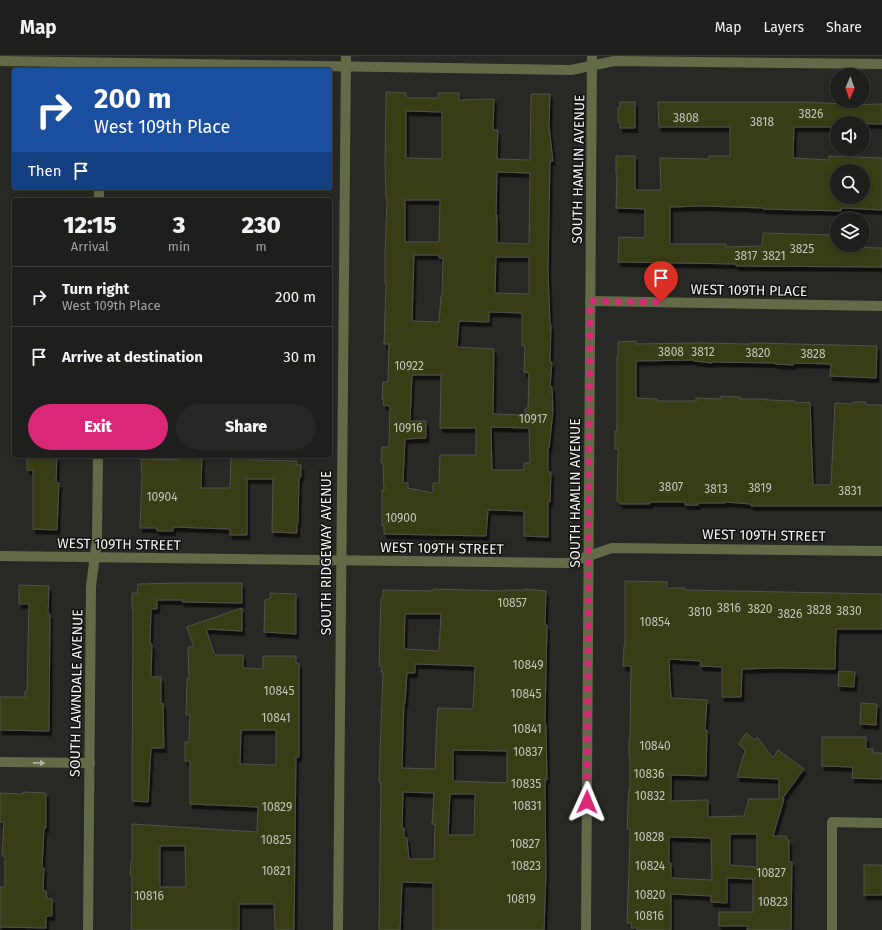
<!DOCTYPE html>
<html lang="en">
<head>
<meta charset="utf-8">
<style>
	body { margin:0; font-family:"Fira Sans",sans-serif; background:#262725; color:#f1f3f6; height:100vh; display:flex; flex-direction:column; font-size:15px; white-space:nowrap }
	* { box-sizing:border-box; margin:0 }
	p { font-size:13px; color:#a1a2a3 }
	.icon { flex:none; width:22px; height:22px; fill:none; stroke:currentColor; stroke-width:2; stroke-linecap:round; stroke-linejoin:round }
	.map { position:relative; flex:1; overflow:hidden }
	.sheet { position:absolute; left:12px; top:142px; width:320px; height:260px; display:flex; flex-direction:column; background:#1e1f1c; border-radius:4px; box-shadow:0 2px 6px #0003,0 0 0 1px #3c3d3b }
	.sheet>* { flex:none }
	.guide { position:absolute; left:12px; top:12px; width:320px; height:122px; border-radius:4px; box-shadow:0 2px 6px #0003,0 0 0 1px #3c3d3b; background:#1a4fa0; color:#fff; overflow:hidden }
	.needle { width:26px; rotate:182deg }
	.controls { position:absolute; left:830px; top:12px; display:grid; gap:8px }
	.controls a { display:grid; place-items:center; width:40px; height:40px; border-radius:50%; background:#1e1f1c; box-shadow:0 2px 6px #0003,0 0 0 1px #3c3d3b; font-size:20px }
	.pin { position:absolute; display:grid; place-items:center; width:34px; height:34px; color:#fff; margin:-41px -17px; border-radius:50% 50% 50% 0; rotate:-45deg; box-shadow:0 0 4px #0007 }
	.pin .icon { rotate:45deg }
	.me { position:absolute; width:44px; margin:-22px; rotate:1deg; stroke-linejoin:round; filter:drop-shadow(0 0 3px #0008) }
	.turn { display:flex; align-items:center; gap:14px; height:84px; padding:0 16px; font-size:18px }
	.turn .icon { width:52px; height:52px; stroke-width:2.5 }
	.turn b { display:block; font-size:28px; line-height:34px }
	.then { display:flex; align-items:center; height:38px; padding:0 16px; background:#0003; gap:8px; font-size:15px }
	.eta { display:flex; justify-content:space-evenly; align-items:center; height:68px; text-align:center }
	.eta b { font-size:24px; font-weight:800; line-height:28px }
	.button { display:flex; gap:8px; margin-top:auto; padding:8px 16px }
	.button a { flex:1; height:46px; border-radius:24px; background:#db2777; color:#fff; font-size:16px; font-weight:800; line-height:46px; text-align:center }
	.button a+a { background:#262725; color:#f1f3f6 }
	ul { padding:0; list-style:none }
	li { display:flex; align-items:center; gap:12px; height:60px; padding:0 16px; border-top:1px solid #3c3d3b }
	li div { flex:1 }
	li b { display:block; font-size:15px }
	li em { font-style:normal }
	header { display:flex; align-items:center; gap:24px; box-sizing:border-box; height:56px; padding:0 20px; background:#1e1f1c; border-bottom:1px solid #3c3d3b }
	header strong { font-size:19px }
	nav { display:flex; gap:22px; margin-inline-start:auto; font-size:14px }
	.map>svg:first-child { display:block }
</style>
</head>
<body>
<header>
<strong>Map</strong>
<nav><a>Map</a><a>Layers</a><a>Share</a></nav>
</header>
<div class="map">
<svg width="882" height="874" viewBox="0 0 882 874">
	<defs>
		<filter id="shadow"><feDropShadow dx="2.5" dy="4.5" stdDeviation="0" flood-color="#0009"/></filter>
	</defs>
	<rect width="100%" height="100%" fill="#282925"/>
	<g fill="#373e18" stroke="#51514e" fill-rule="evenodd" filter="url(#shadow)">
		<path d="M386,36L406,37V42H438V37H459V44L494,43L493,74H498L497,103L530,104L531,38H550L549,70L553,105H550L548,214L550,269H551L550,306H552L550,331H552L553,355L549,392H548V416H551L550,446H548V481L524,480V455L488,454L486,480L384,478V470H382V434H384L383,407H381L382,391H389L390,350L383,349L384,343H382L383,326H388L389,288H384L386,227H385V199L387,143H386L385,110ZM406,55L442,56V103L406,102ZM497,116L530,117L529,188L497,187V159H496ZM405,144H440L439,186H405ZM414,199H439V202H443L442,240H441L439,266L412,265ZM496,201H529V238L495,237ZM489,256L522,257V290H525L524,316L529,317L528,353H525V359L493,358L494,293L457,291L459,265L489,266ZM412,319H441L440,372H476V399H440L439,427H433V437L408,432V427H403L405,383L426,382V365H410ZM491,371L529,372L530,407H524V414H492Z"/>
		<path d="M620,46H635V72H620V66H618V51H620Z"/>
		<path d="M658,46H807L841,48V49L882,48V68L837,67V71H794L793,101L794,102L829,104V100L882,102V154L841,152V155L763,153V152L703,150L670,151V188H726V191L762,190L763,177L837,179V189H840V191L882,192V211L736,210V208L618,206L619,181L645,182V153L616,152L617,118H616V100H635V134H661L660,102L709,103V100H730V71H659ZM837,115H863V141H837Z"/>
		<path d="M636,285V288L699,287L749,288L753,287L877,290L876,322L830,320L831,308L794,307L793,309L775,308V307L712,306V307L694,305V304L636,305V342L657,343V345H696V342L721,343V340L740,341V343H767V344L795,345V347L810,346L813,429H831L835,347L853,348V346H866V349H882V450H751V448L725,446V447H698V449H685V446H650V448H620V446L617,445L618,393H615V375H617V300H618V286Z"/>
		<path d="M27,400H57L56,427H59L57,474L33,473V414H27Z"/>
		<path d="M178,400H202L201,432H230L231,400H249V404L297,405L296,409H301V421H299L298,468H297V477L272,476L273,423H247V479H230V473L173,471V475H157L156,472H140L142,421L141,403L178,404Z"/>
		<path d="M625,525L667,526V532H685V534L882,538V573H836L835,613L777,612L742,613L741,641H722V611L700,610L701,605L669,603L671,642L707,644L705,674H707L706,720L671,719V745L708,744V761L744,760L749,743H779V723L737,721L745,695L739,688L746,677L755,684L757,681L773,702L778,694L804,713L782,743H784L773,780H786L787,784H789V806H792L791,874H747L748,870H719V856H753V823L727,822V847L711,846V840L671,838V874H637V872H631V867H627L630,785V773H627L629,733H630V700H629V683H630L631,610H623L624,590H625ZM730,778H757V811L730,809ZM669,781L711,782L712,824L671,822V807H669Z"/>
		<path d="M183,527H242V547L182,546L183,544H157V553H151L150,588H152L151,621H161V648L163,647L164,692H151L148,746L132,745L133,553H132V537H137L138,528Z"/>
		<path d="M19,529L49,530L48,558H50L49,675L0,674V641H25V635H27L29,548H19Z"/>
		<path d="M433,533L505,535V534H525V533L546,535L545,569H547L545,663V669H546L547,724H545L546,818L544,874H433V827L402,826L400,874H379L381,726H379L383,616H381L382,610H379L381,542L383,541V534L433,535ZM405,558H441L439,595L404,593ZM415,608L475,610L473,653L438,652L436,682L435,713L402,712L404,647H405L407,617H415ZM453,694L507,695V727L453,725ZM403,736L434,737L432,768H435L434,803H409L407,782H404V772H402ZM450,738H475L474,779H448Z"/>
		<path d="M270,537L296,538V578L264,576L265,544L271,542Z"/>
		<path d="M242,552V575L206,573L215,599H243V612L263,613V600H296V607H299V701H296L294,874H275L274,848H239V874H131L132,821L130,820L131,806H132V768L257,776L258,751L190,748V705H185V686H189L190,659H186L187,623H189L188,591H194L187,572L186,571ZM244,674H276V709L240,708L241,675ZM160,790H185L186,831H160Z"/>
		<path d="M839,615L855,616L854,631L838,630Z"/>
		<path d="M861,647L877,648L876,669L860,668Z"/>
		<path d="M822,681H866V693H873V697H882V723L852,722L853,711L822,710Z"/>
		<path d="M23,736L46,737V772H44L42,812H44L43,835H46L47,842L52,843V860H46V872L0,871V831H5V800H2L4,766H0V737L23,738Z"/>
		<rect x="864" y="809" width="18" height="30"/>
	</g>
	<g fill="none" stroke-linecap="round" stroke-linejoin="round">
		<g stroke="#636a47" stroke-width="10">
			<path d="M0,5L571,14L614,5L882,8"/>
			<path d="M99,144V132"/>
			<path d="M590,245L882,250"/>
			<path d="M0,500L568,507L612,492L882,495"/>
			<path d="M0,706L90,707"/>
			<path d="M88,874L91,530L97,484L98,400"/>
			<path d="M338,874L346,0"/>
			<path d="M586,874L592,0"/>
			<path d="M832,874V766L882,767"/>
		</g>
	</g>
	<defs><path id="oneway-solid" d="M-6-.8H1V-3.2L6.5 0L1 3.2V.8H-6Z"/></defs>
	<use fill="#b2b5a4" href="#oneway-solid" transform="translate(39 707) rotate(1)"/>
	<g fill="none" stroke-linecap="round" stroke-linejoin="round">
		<path stroke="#db2777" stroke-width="7" stroke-dasharray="0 12.6" d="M587,746L590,245L661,246"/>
	</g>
	<g text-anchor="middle" stroke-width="3" stroke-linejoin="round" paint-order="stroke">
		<g font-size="12" fill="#c3c5ba">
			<text x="811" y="62">3826</text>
			<text x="686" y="66">3808</text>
			<text x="762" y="70">3818</text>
			<text x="802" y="197">3825</text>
			<text x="746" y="204">3817</text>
			<text x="774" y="204">3821</text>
			<text x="671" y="300">3808</text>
			<text x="703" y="300">3812</text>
			<text x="758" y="301">3820</text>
			<text x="813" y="302">3828</text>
			<text x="409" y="314">10922</text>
			<text x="533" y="367">10917</text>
			<text x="408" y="376">10916</text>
			<text x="671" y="435">3807</text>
			<text x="760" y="436">3819</text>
			<text x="716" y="437">3813</text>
			<text x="850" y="439">3831</text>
			<text x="162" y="445">10904</text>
			<text x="401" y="466">10900</text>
			<text x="512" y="551">10857</text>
			<text x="729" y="556">3816</text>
			<text x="760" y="557">3820</text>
			<text x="819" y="558">3828</text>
			<text x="849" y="559">3830</text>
			<text x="700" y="560">3810</text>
			<text x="790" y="562">3826</text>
			<text x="655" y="570">10854</text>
			<text x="528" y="613">10849</text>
			<text x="279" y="639">10845</text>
			<text x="526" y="642">10845</text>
			<text x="276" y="666">10841</text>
			<text x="527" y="677">10841</text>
			<text x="655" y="694">10840</text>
			<text x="528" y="700">10837</text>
			<text x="649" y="722">10836</text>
			<text x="526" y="732">10835</text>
			<text x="650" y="744">10832</text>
			<text x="527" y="754">10831</text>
			<text x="277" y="755">10829</text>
			<text x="649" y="785">10828</text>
			<text x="276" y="788">10825</text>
			<text x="525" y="792">10827</text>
			<text x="526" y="814">10823</text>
			<text x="650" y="814">10824</text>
			<text x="276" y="819">10821</text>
			<text x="771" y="821">10827</text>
			<text x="650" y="843">10820</text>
			<text x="149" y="844">10816</text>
			<text x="521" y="847">10819</text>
			<text x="773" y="850">10823</text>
			<text x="649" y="864">10816</text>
		</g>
		<g font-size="14" fill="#f2f2f0" stroke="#111110">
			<text transform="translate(578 113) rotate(-89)" y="5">SOUTH HAMLIN AVENUE</text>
			<text transform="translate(749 234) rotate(1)" y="5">WEST 109TH PLACE</text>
			<text transform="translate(575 437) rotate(-90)" y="5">SOUTH HAMLIN AVENUE</text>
			<text transform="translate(764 479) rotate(1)" y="5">WEST 109TH STREET</text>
			<text transform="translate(119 488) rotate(1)" y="5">WEST 109TH STREET</text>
			<text transform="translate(442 492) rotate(1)" y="5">WEST 109TH STREET</text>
			<text transform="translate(326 497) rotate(-90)" y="5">SOUTH RIDGEWAY AVENUE</text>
			<text transform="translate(76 637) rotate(-89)" y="5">SOUTH LAWNDALE AVENUE</text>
		</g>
	</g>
</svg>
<div class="controls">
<a><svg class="needle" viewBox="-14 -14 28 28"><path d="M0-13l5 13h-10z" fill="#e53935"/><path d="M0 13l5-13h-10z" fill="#a1a2a3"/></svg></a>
<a><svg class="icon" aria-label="sound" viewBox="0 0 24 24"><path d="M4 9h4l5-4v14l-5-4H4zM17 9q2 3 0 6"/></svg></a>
<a><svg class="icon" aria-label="search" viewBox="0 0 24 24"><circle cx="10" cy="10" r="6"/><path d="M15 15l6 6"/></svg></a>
<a><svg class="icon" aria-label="layers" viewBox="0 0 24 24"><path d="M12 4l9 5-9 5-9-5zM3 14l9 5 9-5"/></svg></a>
</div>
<div class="pin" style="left:661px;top:246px;background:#d93025"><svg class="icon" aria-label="arrive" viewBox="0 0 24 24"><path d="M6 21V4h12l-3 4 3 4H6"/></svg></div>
<svg class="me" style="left:587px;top:746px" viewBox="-20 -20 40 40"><path d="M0-17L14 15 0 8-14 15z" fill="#db2777" stroke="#fff" stroke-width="4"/></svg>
<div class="guide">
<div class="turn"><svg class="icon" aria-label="right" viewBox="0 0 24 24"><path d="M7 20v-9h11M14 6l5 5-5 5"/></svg><div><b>200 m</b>West 109th Place</div></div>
<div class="then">Then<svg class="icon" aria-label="arrive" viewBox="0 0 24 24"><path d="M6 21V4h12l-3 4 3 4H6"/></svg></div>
</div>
<section class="sheet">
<div class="eta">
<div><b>12:15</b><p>Arrival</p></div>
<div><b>3</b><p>min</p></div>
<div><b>230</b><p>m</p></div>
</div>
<ul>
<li><svg class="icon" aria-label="right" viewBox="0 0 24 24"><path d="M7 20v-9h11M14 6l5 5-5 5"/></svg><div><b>Turn right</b><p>West 109th Place</p></div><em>200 m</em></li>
<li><svg class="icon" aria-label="arrive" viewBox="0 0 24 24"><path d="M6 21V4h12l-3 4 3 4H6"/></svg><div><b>Arrive at destination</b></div><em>30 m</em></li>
</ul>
<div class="button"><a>Exit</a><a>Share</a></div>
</section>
</div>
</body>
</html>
